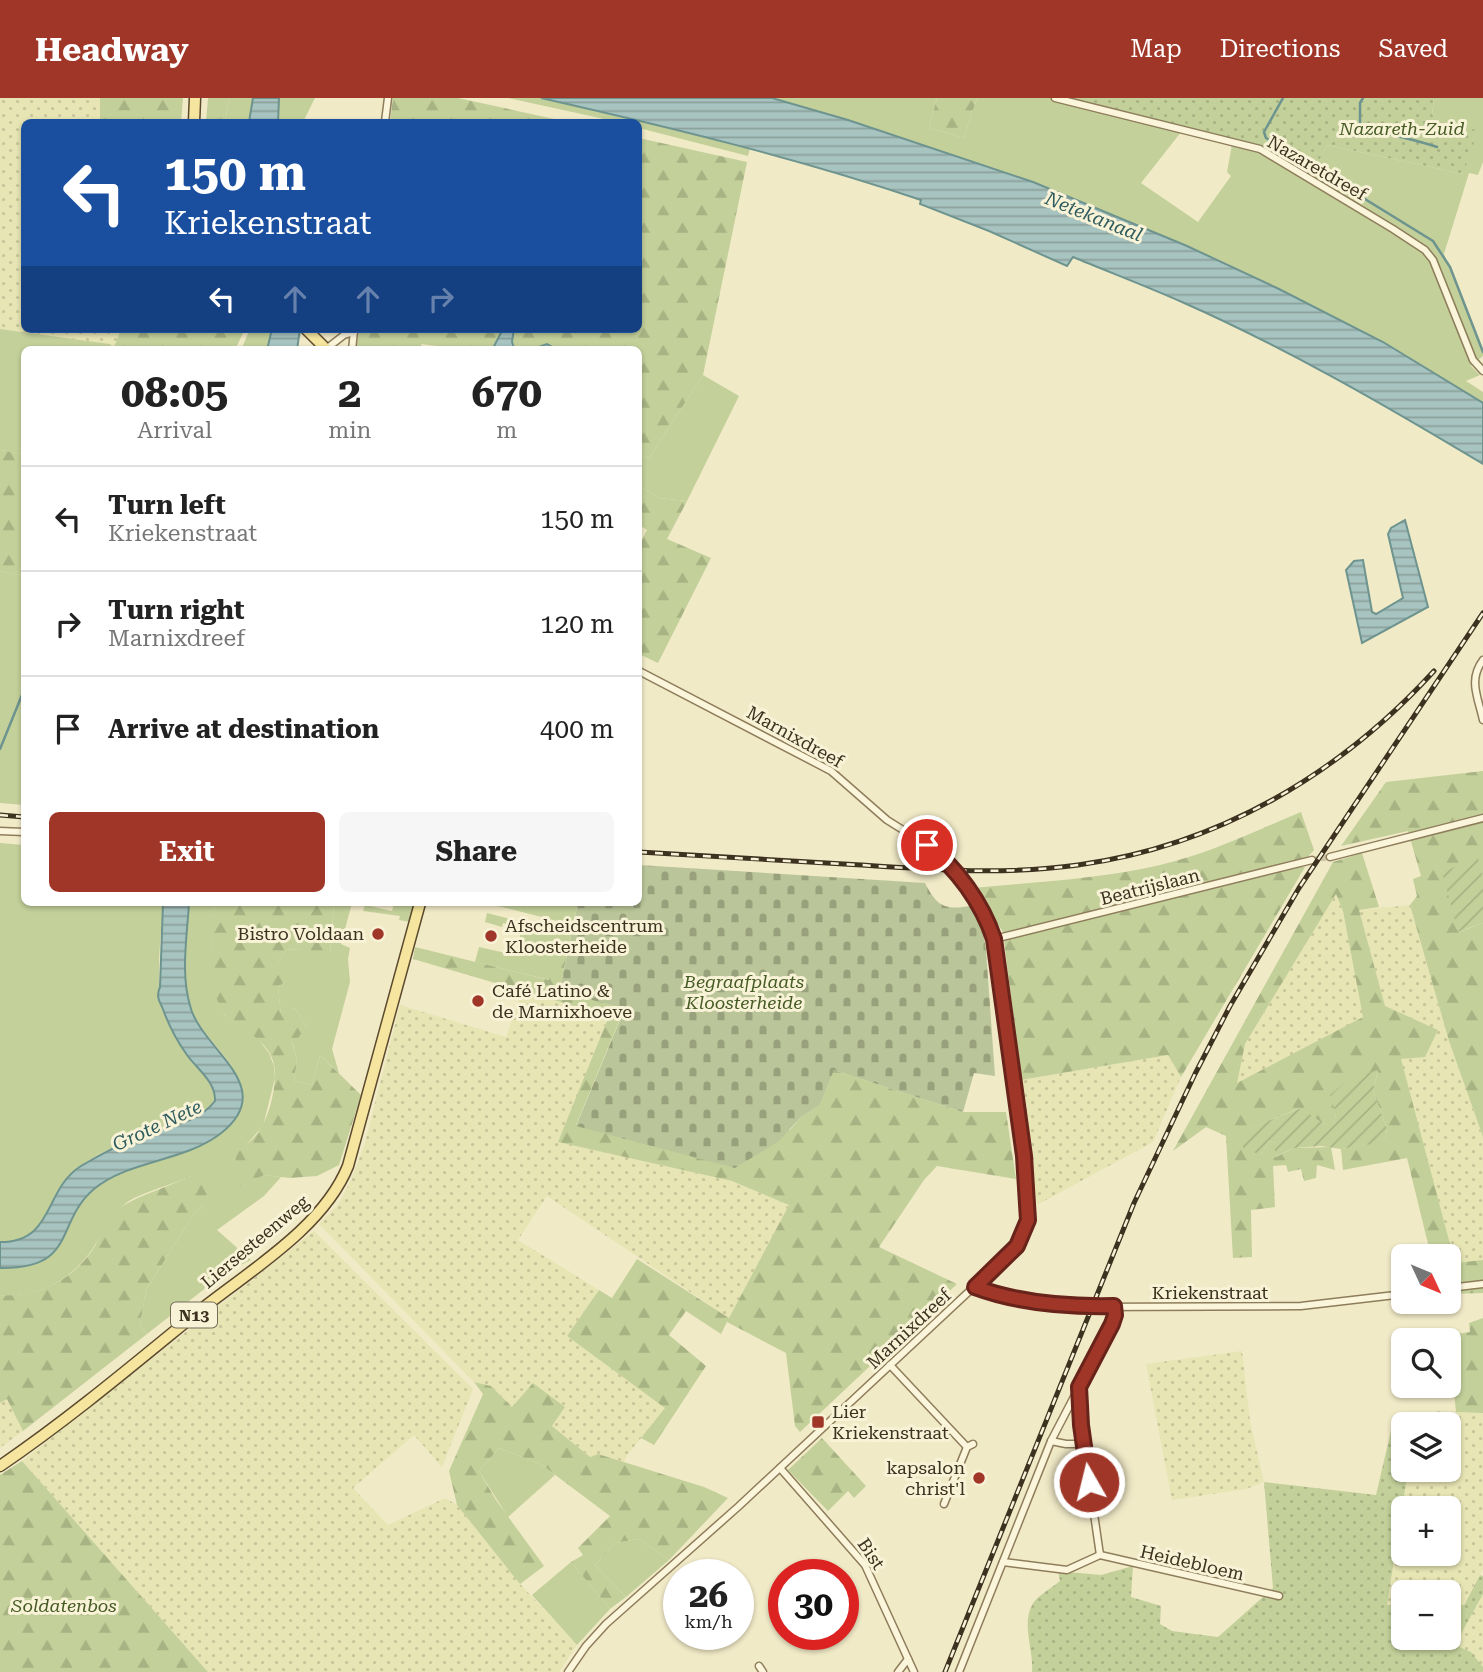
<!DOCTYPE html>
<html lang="en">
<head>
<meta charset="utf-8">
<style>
	body { margin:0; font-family:"Roboto Serif",serif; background:#f6f6f6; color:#222; height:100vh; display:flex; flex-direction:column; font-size:26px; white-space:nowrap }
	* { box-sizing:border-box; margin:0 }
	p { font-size:23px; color:#767676 }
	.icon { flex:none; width:38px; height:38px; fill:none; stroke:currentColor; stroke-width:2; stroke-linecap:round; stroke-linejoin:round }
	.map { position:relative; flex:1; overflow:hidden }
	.side { position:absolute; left:21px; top:248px; width:621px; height:560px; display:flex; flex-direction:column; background:#fff; border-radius:10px; box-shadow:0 2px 5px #0004 }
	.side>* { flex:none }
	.top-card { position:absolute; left:21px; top:21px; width:621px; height:214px; border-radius:10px; box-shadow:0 2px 5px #0004; background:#1a4fa0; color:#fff; overflow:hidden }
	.needle { width:46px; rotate:134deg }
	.tools { position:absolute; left:1391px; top:1146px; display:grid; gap:14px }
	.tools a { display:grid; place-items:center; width:70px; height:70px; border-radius:10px; background:#fff; box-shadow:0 2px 5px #0004; font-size:35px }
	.speed { position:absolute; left:663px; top:1461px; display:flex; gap:14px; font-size:35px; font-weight:700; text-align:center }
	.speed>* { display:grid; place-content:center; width:91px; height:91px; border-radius:50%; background:#fff; box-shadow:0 2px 5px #0004; line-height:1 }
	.speed small { font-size:18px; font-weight:400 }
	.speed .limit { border:10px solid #d22; background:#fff; color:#111 }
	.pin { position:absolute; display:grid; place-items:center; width:60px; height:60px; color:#fff; margin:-30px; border:4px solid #fff; border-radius:50%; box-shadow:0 2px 7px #0007 }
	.me { position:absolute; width:77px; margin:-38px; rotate:352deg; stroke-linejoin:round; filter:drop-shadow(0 0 5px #0008) }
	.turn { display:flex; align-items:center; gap:24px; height:147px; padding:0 28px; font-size:32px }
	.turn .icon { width:91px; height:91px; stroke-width:2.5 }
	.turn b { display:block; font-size:49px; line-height:60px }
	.lanes { display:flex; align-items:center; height:66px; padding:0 28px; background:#0003; justify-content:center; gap:35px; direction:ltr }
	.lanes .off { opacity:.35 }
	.eta { display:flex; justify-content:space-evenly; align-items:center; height:119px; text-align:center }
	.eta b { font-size:42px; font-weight:700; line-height:49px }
	.cta { display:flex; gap:14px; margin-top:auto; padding:14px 28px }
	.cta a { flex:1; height:80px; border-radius:10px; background:#a03628; color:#fff; font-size:28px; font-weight:700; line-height:80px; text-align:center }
	.cta a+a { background:#f6f6f6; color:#222 }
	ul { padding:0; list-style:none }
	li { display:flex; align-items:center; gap:21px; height:105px; padding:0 28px; border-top:2px solid #e0e0e0 }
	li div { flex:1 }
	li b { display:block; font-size:26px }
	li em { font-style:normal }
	header { display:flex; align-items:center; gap:42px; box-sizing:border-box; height:98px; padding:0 35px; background:#a03628; color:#fff }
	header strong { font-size:33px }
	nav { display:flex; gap:38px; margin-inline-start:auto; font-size:24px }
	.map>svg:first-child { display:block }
</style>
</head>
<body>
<header>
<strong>Headway</strong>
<nav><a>Map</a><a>Directions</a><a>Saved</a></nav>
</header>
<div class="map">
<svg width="1483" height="1574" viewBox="0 0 1483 1574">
	<defs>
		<pattern id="farmland-dots" width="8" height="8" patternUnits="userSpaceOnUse" patternTransform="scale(1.75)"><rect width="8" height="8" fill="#e7e5b4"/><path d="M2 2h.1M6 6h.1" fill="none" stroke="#c7c59a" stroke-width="1.8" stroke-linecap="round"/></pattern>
		<pattern id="forest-firs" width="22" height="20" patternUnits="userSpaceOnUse" patternTransform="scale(1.75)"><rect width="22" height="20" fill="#c3d09a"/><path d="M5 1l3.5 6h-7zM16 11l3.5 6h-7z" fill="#a8b384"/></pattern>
		<pattern id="cemetery-stones" width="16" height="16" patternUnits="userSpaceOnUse" patternTransform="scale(1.75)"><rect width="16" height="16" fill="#bac599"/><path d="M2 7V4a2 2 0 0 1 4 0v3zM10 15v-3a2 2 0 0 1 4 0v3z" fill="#98a17c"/></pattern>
		<pattern id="park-dots" width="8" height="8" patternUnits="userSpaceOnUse" patternTransform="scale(1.75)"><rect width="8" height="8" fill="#c3d09a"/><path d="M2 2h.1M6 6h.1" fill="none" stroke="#a8b384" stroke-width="1.8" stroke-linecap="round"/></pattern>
		<pattern id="garden-furrows" width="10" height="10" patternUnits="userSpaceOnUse" patternTransform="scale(1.75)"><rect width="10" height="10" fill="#c3d09a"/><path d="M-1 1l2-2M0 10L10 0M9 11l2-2" fill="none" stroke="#a8b384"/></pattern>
		<pattern id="water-rules" width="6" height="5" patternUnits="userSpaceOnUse" patternTransform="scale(1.75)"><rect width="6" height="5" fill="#a8c4c0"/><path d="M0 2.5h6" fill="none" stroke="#8aa09b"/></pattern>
	</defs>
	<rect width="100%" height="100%" fill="#f1eac7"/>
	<g fill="url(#farmland-dots)" fill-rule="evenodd">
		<path d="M0,0H100V24H24V231H121L114,251L110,246L0,231Z"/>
		<path d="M1336,796L1343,813L1364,919L1236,986L1245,946Z"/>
		<path d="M1410,807L1449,943L1483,1039V1162L1455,1166L1359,812Z"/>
		<path d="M522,893L609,918L559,1044L732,1083L789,1107L729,1220L547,1098L518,1142L599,1192L567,1238L666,1310L627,1357L624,1364L598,1356L590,1359L552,1328L565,1309L533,1286L512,1309L491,1288L474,1284L319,1126L338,1107L352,1080L365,1045L400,907L506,939Z"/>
		<path d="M1168,957L1181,979L1153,1044L1037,1107L1021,982Z"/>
		<path d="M314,1133L473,1291L442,1369L414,1337L353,1390L388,1427L445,1400L457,1407L520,1486L577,1547L559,1574H208L22,1363Z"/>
		<path d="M1242,1253L1250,1323L1264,1384L1246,1391L1172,1402L1146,1266Z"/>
		<path d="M7,1301L23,1333L0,1350V1305Z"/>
		<path d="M1437,1313L1483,1315V1471L1463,1507H1449V1494H1404L1403,1507H1387L1408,1372H1449V1326H1437ZM1404,1410H1449V1456H1404Z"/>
		<path d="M1483,1496V1569L1471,1554L1455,1547Z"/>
	</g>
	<g fill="#c3d09a" fill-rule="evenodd">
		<path d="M229,0H253L249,24H225Z"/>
		<path d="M279,0H315L303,24H278Z"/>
		<path d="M508,0H541L750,50L748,58L639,30V24H618Z"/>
		<path d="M772,0H937L929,30L964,40L977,0H1268L1266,40L1314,69L1327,47L1463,76L1432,17L1434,0H1483V64L1478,77L1469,75L1444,156L1483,254V258L1471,268L1480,277L1466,283L1483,294V305L1382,244L1279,191L1187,148L1033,84L848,22ZM1185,29L1233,41L1227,74L1231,78L1198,124L1141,85Z"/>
		<path d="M0,231L110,246L114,251L24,252V356L0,352Z"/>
		<path d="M250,231H272L267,252H241Z"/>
		<path d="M703,277L739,298L687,403L659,400L639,388V356L649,360Z"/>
		<path d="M0,473L24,478V707L0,705Z"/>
		<path d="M0,745L24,747V805H163C161,846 151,898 173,935C184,955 210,978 216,999L209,1011L199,1018C162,1036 109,1043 77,1071C44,1098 51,1144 0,1144Z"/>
		<path d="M189,805H215L211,852L219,907L225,917L256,938L269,955L274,968L275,980L263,1028L238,1056L242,1088L264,1077L281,1079L264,1098L217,1132L251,1162L226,1174L147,1236L140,1227L146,1192L193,1117L204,1107L190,1078C173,1087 138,1095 125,1106C110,1118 103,1135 93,1150C72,1182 38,1200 0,1197V1170C78,1171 54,1125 94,1091C129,1062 183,1064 220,1036C231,1028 234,1019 238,1006C249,966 202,945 191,910C180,877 187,840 189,805Z"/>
		<path d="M334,805H352L341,846L350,850L348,861L350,884L332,951L339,975L320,957L312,987L294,983L297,962L292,943L306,928L295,910L281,917L278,889L287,882L278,864L286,852L301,851L330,856Z"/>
		<path d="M394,805H415L411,824L399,822L400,818L363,813L365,807L392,813Z"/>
		<path d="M486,805H578L573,827Z"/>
		<path d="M487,815L560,834L550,882L475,864L479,849L515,857L522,830L503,825L502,829L485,824Z"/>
		<path d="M499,1350L542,1367L555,1377L508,1419L479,1373Z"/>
		<path d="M639,1441L669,1462L626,1499L595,1467L615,1445Z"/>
		<path d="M571,1464L610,1511L577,1547L532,1497Z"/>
	</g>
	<g fill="url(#forest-firs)" fill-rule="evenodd">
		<path d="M100,0H183L181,24H100Z"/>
		<path d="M208,0H229L225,24H206Z"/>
		<path d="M393,0H458L568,24H390Z"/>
		<path d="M937,0H977L964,40L929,30Z"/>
		<path d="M639,40L747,64L703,277L649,360L639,356V252H558L547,246L533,251L526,249L514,250L512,244L514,231H639Z"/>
		<path d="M121,231H245L235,252H113Z"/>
		<path d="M359,231H503L492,252H450L445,249L421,246L423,252H356Z"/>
		<path d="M0,352L24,356V478L0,473Z"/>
		<path d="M639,388L659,400L687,403L667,441L711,460L658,565L639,556V447L647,432L639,427Z"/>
		<path d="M1483,673V778L1477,761L1459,834L1483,825V1039L1449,943L1410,807L1417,798L1413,781L1421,778L1408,733L1341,748L1386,684Z"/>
		<path d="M1301,714L1314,752L1299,769H1305L1181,979L1168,957L1021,982L1003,834L973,790C1035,784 1100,781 1160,767C1209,756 1255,733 1301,714Z"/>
		<path d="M1362,755L1379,809L1359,812L1385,908L1438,932L1425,959L1401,961L1455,1165L1483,1162V1195L1449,1196V1158H1431L1407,1060L1343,1072L1341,1051L1385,1043L1387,1031L1373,993L1378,973L1336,1016L1334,1028L1322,1025L1300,1010L1245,1032L1261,1057L1269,1043L1275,1045L1276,1059L1294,1050L1331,1049L1335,1072L1317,1067L1316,1080L1304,1083L1301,1071L1288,1074L1286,1067L1273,1068L1275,1109L1251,1112L1252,1159L1233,1160L1226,1038L1206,1029L1173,1053L1333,764ZM1336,796L1343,813L1363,919L1237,985L1245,946Z"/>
		<path d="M215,805H334L330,856L324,864L301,851L286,852L278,864L291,874L287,882L278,889L281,916L295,910L306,928L299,939L292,944L297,962L294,983L312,987L320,957L361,997L339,1067L317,1078L290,1080L264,1077L241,1089L233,1081C234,1074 234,1062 238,1055C243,1048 252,1043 257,1036C268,1022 274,997 275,980C278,936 227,931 219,907C207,875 211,837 215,805Z"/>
		<path d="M560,834L571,837L559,894L625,909L576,1027L790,1032L801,1019L820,1007L834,972L963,1014H1006L1016,1081L937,1068L924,1082L879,1149L957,1186L800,1334L795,1328L786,1255L727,1224L721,1236L686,1213L669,1237L706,1268L654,1347L641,1340L665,1310L567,1238L599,1192L612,1200L637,1161L729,1220L789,1107L732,1083L558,1044L609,918L413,861L415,849L549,882Z"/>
		<path d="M190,1078L207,1083L208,1091L204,1107L193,1117L146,1192L140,1227L147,1236L23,1333L7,1301L0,1305V1197C38,1200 75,1181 95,1148C101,1137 103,1123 113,1115C135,1097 165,1091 190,1078Z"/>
		<path d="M1483,1220V1315L1456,1314L1448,1237L1470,1234L1469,1225Z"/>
		<path d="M474,1284L491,1288L512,1309L533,1285L565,1309L552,1328L590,1359L598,1356L704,1389L728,1400L669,1462L639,1441L615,1445L595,1467L626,1499L610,1511L571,1464L583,1457L578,1450L610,1418L542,1367L499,1350L479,1373L496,1402L544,1468L520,1486L457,1407L449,1373L483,1296Z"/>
		<path d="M822,1340L866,1388L854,1400L848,1393L828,1413L788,1372Z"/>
		<path d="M22,1363L208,1574H0V1377Z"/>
	</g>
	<path fill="url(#cemetery-stones)" d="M639,767L925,785C937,809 945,812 971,808L982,827L986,852L995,978L974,975L963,1014L834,972L820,1007L801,1019L779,1043L735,1070L576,1028L625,910L559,894L578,805H639Z"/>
	<g fill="url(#park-dots)">
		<path d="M1068,0H1434L1432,17L1478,33L1463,76L1327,47L1315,70L1266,40L1243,43Z"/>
		<path d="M1394,1320L1437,1322V1326H1404V1372H1408L1387,1507H1403L1404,1540H1449V1507H1464L1480,1477L1483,1478V1496L1455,1547L1471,1554L1483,1569V1574H1032C1034,1552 1020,1524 1034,1504C1040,1496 1053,1489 1060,1483L1058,1473L1101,1477L1133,1468L1131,1499L1161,1508L1160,1526L1172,1533L1218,1539L1273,1490L1264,1384L1376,1397Z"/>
	</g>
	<g fill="url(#garden-furrows)">
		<path d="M1478,760L1483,778V825L1458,834L1442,774Z"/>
		<path d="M1378,972L1373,993L1387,1031L1385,1044L1341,1051L1321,1048L1294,1050L1275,1059V1045L1269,1043L1261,1057L1243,1050L1244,1032L1301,1010L1322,1025L1334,1027L1336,1016L1330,997L1349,981Z"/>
	</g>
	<g fill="url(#water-rules)" stroke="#6e948f" stroke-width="2">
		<path d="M253,0H279L278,24H249Z"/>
		<path d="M541,0H772L848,22L1033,84L1187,148L1279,191L1383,244L1483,305V366C1385,307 1286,250 1182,204C1146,188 1109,174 1073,159L1067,168L989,133L920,106L921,102C797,60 669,29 541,0Z"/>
		<path d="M272,231H300L297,252H267Z"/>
		<path d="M503,231H514L512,244L514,250L526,249L533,251L547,246L558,252H492Z"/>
		<path d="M1405,422L1428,509L1362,545L1346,472L1354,463L1363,462L1372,514L1376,516L1403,500L1388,436L1391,430Z"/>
		<path d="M163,805H189C187,840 180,877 191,911C204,953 280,990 220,1036C183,1064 129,1062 94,1091C54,1125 78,1171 0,1170V1144C55,1144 43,1092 81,1068C101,1056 123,1045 144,1037C170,1028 198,1025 215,1003C216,984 198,972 187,957C177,943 170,930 164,914C161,904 155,901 160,889Z"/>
	</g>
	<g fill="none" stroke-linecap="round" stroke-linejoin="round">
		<g stroke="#6e948f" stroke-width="2.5">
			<path d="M1283,0L1264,34L1266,40L1433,143L1450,169L1483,254"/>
			<path d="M1363,0L1360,5V27C1385,37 1411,40 1437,49"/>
			<path d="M0,651L24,592"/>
		</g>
		<path stroke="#cdc5a5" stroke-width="6" stroke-dasharray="6 3" stroke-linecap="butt" d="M1312,762L1330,759"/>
		<g stroke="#8e7d5b" stroke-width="9">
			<g id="minor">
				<path d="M1055,0L1260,51L1393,131L1425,152L1433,162L1473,262L1483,273"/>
				<path d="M385,24L388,0"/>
				<path d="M326,251L344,237L354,234"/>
				<path d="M352,252L354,233"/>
				<path d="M1483,562C1468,582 1478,599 1483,622"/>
				<path d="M0,733L24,734"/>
				<path d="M1330,759L1483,720"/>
				<path d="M994,841L1312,762"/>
				<path d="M975,1189L1020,1200L1092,1209L1301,1208L1404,1196"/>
				<path d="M1449,1190L1483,1186"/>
				<path d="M890,1267L967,1349L973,1346"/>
				<path d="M1079,1291L1081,1327L1100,1457"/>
				<path d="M1051,1343L1066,1346H1084"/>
				<path d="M780,1370L865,1467L914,1574"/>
				<path d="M944,1406L967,1349"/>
				<path d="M1003,1464L1067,1472L1100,1457L1279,1498"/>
				<path d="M759,1568L763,1574"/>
				<path d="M568,1574L586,1548L606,1526L739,1408L1006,1159L1022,1141L1028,1123V1110L1024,1058L994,841L980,810L944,760L927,747L887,722L831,673L639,573"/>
				<path d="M898,1574L908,1561"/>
				<path d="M959,1574L1051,1343L1112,1226L1115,1217L1114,1208"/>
			</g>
		</g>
		<g stroke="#5c4a2f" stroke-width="13">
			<g id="primary">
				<path d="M194,24L195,0"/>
				<path d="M306,231L327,252"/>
				<path d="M0,1368C69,1321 133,1267 198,1214C249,1173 323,1130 348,1068L420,805"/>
			</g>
		</g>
		<use href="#minor" stroke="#fbf5db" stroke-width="6"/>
		<use href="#primary" stroke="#f5e59e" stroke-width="10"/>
		<g stroke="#3d321f" stroke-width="5">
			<g id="rail">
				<path d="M0,717L24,719"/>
				<path d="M639,754C713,759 787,763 861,767C934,772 1006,777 1078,767C1218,748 1340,676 1434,573"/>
				<path d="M945,1574L1134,1105L1195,976L1230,908L1299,790L1483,515"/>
			</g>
		</g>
		<use href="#rail" stroke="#f8f2d7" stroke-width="2.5" stroke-dasharray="8" stroke-linecap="butt"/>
	</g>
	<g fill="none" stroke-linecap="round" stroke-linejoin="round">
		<g stroke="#68231a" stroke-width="18">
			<path id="route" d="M927,747C957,770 982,805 994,841L1024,1058L1028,1122L1017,1148L975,1189C1018,1205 1068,1209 1114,1208L1115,1217L1112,1226L1079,1289L1081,1327L1089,1384"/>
		</g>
		<use href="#route" stroke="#a03628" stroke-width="12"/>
	</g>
	<g fill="#a03628" stroke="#f8f2d7" stroke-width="2.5">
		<circle cx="378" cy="836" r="7"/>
		<circle cx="491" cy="838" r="7"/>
		<circle cx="478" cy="903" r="7"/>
		<rect x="811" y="1317" width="14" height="14" rx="3.5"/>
		<circle cx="979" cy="1380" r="7"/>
	</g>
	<g text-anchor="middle" stroke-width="6" stroke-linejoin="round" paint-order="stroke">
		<rect fill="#f8f2d7" stroke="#756c56" stroke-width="2" x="171" y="1204.5" width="46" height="25" rx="5"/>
		<g font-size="16" font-weight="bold" fill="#3d321f">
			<text x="194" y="1223">N13</text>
		</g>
		<g font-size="18" font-style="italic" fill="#465b25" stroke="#f8f2d7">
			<text x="1402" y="37">Nazareth-Zuid</text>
			<text x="744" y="890">Begraafplaats<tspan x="744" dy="21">Kloosterheide</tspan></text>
			<text x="64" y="1514">Soldatenbos</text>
		</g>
		<g font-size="18" fill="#3d321f" stroke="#f8f2d7">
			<text transform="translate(1317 70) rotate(30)" y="6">Nazaretdreef</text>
			<text transform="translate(795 639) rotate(29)" y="6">Marnixdreef</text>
			<text transform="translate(1150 789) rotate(-14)" y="6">Beatrijslaan</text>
			<text transform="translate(255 1144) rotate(-40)" y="6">Liersesteenweg</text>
			<text x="1210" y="1201">Kriekenstraat</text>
			<text transform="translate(909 1231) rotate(-43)" y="6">Marnixdreef</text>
			<text transform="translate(871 1456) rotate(56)" y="6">Bist</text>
			<text transform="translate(1192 1465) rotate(13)" y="6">Heidebloem</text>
		</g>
		<g font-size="18" fill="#3d321f" stroke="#f8f2d7" text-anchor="start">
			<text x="505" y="834">Afscheidscentrum<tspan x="505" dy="21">Kloosterheide</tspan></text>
			<text x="364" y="842" text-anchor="end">Bistro Voldaan</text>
			<text x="492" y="899">Café Latino &amp;<tspan x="492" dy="21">de Marnixhoeve</tspan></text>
			<text x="832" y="1320">Lier<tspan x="832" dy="21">Kriekenstraat</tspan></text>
			<text x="965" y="1376" text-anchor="end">kapsalon<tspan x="965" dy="21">christ'l</tspan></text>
		</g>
		<g font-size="19" font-style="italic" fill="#2e5b5e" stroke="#f8f2d7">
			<text transform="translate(1094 118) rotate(22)" y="7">Netekanaal</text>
			<text transform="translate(157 1027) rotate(-25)" y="7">Grote Nete</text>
		</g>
	</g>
</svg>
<div class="tools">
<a><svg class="needle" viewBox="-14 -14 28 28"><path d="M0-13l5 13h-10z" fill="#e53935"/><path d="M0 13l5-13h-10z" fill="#767676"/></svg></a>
<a><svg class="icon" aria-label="search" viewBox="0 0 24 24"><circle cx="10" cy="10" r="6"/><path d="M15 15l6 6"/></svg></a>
<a><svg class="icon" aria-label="layers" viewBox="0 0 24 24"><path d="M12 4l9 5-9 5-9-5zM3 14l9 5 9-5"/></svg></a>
<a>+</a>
<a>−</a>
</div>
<div class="speed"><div>26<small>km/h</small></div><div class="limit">30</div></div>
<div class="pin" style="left:927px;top:747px;background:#d93025"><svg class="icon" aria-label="arrive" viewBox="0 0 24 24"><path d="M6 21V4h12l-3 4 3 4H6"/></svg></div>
<svg class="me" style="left:1089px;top:1384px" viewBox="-20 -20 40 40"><circle r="17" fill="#a03628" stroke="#fff" stroke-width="3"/><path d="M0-11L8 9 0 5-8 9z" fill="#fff"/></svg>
<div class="top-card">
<div class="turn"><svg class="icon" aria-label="left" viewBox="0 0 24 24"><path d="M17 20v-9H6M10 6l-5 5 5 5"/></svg><div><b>150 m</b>Kriekenstraat</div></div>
<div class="lanes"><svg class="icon" aria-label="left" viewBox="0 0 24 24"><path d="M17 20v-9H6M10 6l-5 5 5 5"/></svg><svg class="icon off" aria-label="ahead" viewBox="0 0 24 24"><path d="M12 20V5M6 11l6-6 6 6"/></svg><svg class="icon off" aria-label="ahead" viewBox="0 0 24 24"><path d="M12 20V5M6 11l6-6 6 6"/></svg><svg class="icon off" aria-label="right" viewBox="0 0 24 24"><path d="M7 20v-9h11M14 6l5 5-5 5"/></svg></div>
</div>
<section class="side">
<div class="eta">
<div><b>08:05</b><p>Arrival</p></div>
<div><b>2</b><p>min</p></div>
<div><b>670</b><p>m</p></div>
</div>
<ul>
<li><svg class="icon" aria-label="left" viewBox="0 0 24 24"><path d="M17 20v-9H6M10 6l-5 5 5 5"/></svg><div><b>Turn left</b><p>Kriekenstraat</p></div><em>150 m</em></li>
<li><svg class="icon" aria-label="right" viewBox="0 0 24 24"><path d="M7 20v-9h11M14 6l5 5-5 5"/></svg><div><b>Turn right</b><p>Marnixdreef</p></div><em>120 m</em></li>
<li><svg class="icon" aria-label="arrive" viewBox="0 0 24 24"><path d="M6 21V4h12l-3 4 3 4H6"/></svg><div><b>Arrive at destination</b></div><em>400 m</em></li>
</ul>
<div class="cta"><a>Exit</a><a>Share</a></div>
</section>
</div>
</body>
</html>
